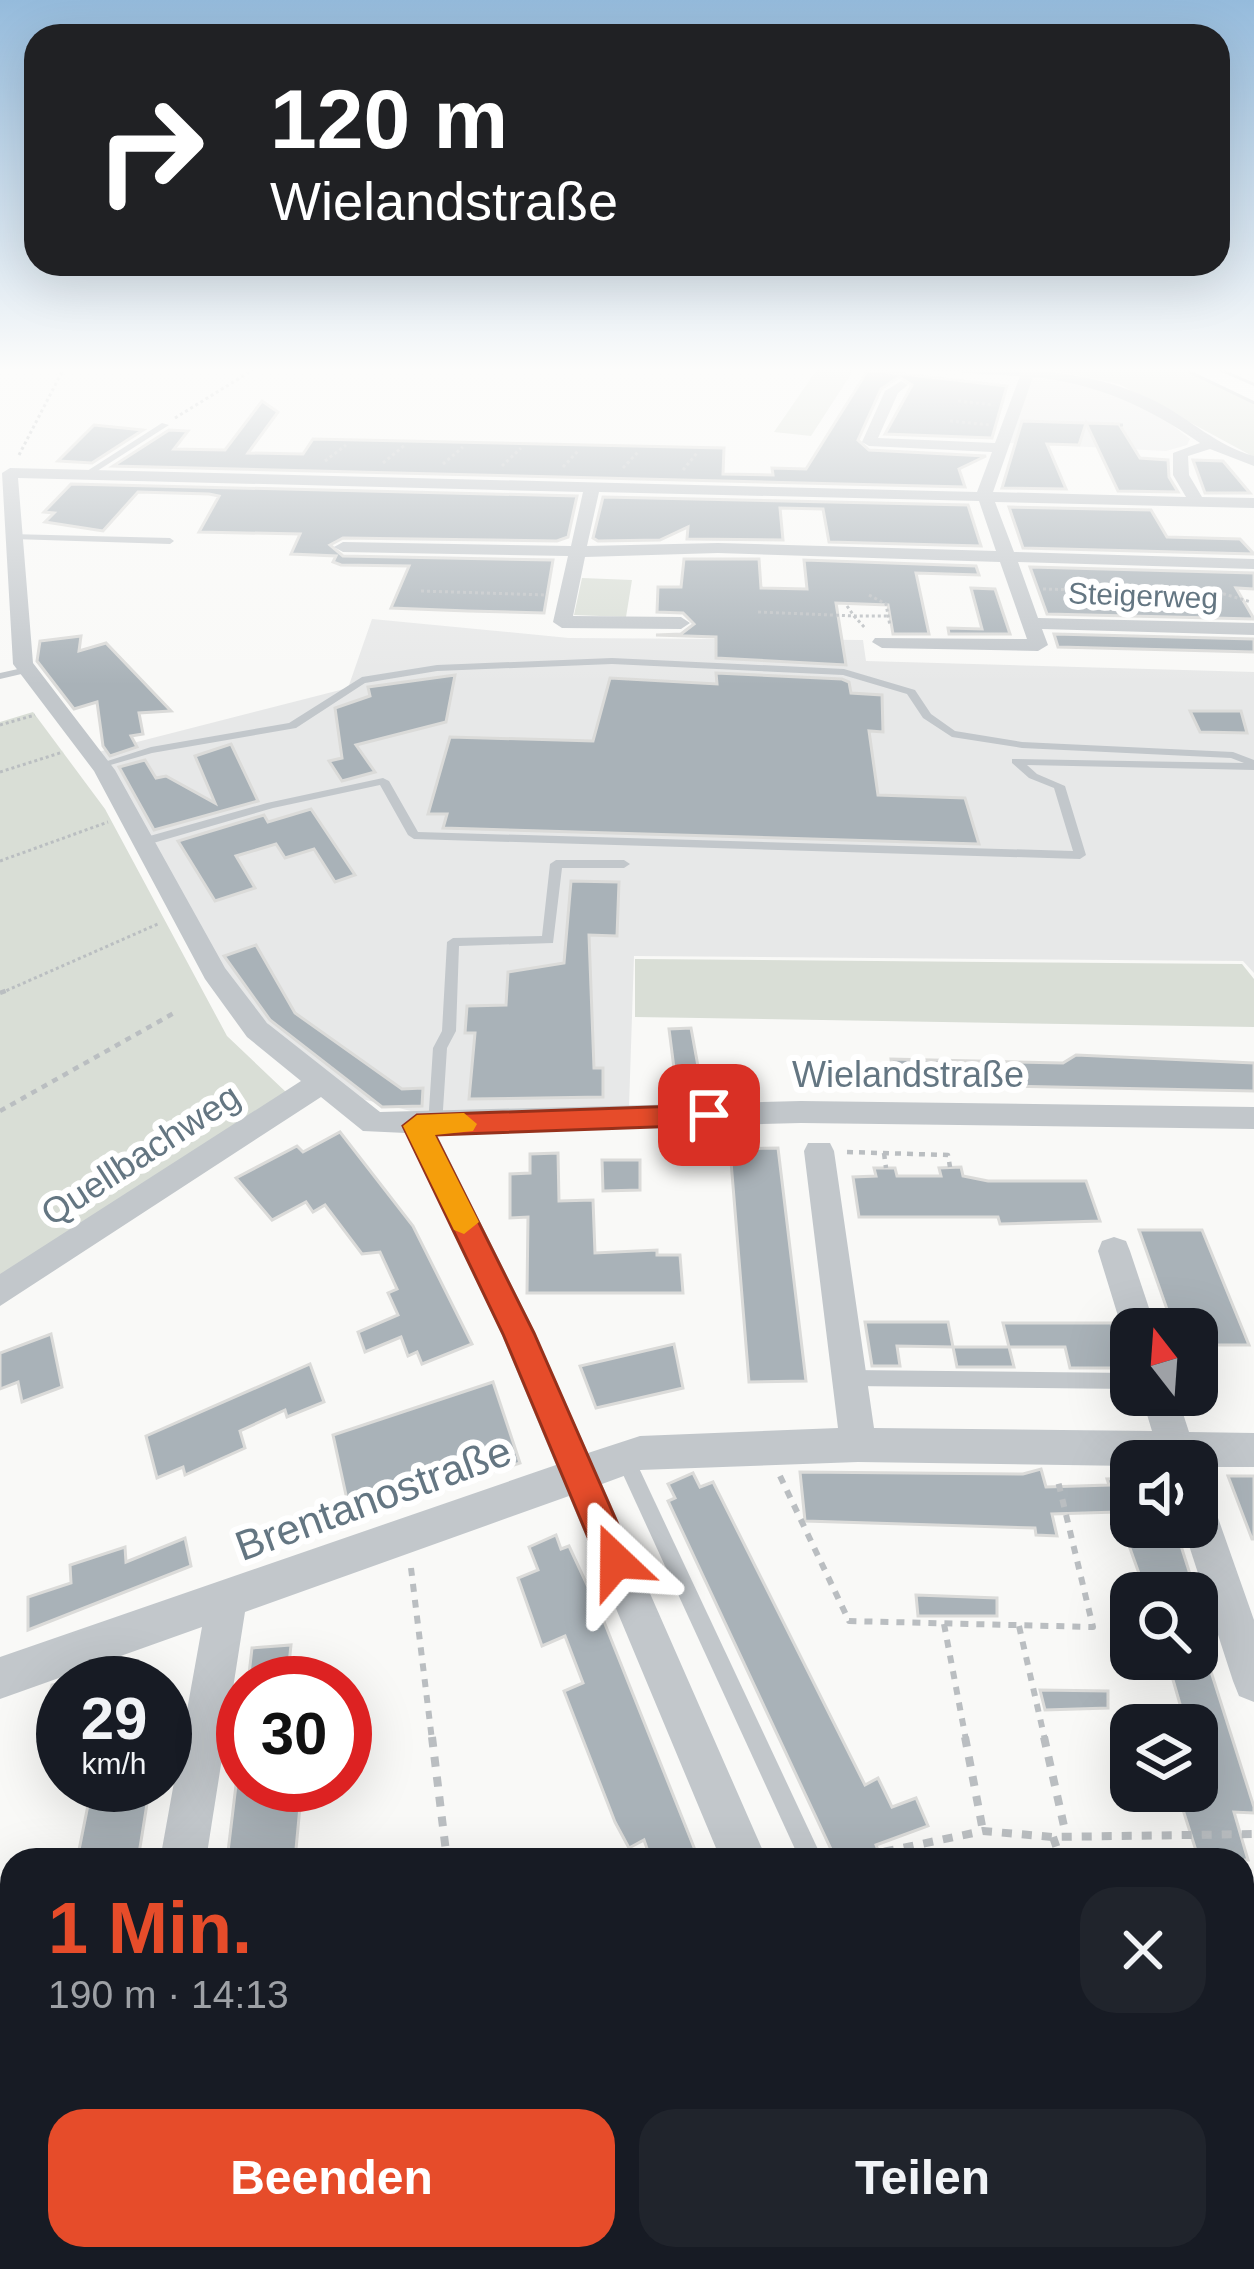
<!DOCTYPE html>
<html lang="de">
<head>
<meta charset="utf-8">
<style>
	body { margin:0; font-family:Helvetica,sans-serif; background:#20242c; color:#f1f3f6; height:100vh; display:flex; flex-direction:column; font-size:45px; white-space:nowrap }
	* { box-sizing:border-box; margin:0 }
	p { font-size:39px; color:#9ea1a6 }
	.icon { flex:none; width:66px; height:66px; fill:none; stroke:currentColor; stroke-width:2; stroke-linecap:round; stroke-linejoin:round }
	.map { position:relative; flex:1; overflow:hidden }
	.side { position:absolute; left:0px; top:1848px; width:1254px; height:423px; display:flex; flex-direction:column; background:#171b24; border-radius:36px 36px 0 0; box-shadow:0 12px 48px #0002 }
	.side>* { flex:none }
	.top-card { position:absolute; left:24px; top:24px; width:1206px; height:252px; border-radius:36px; box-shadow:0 12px 48px #0002; background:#202124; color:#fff; overflow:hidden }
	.needle { width:78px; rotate:343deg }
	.tools { position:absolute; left:1110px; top:1308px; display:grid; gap:24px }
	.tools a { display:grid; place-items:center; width:108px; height:108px; border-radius:24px; background:#171b24; box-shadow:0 12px 48px #0002; font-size:60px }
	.speed { position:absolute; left:36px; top:1656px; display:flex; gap:24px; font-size:60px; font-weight:700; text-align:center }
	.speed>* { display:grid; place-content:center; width:156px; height:156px; border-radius:50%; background:#171b24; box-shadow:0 12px 48px #0002; line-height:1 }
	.speed small { font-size:30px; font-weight:400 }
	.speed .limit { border:18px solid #d22; background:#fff; color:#111 }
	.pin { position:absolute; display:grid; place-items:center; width:102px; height:102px; color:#fff; margin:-51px; border-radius:24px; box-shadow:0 6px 18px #0006 }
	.me { position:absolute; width:132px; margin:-66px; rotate:337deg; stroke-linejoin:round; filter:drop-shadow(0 0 9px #0008) }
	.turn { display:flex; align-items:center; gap:42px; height:252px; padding:0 48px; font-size:54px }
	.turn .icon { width:156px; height:156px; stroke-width:2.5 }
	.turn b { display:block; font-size:84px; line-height:102px }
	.round { display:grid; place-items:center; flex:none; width:126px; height:126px; border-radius:36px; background:#20242c }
	.headline { display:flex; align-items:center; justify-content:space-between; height:204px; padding:0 48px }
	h1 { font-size:72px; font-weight:800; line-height:90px; color:#e64c2a }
	.action { display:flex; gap:24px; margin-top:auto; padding:24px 48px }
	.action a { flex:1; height:138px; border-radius:36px; background:#e64c2a; color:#fff; font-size:48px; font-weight:800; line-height:138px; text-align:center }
	.action a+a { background:#20242c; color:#f1f3f6 }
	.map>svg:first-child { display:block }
</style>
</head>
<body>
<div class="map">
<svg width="1254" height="2269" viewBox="0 0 1254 2269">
	<rect width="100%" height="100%" fill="#f9f9f7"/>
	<g fill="#e7e8e8">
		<path d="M1033,375L1109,391L1163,418L1190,439L1187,445L1166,451L1010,443Z"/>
		<path d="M372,619L569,638L863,640L866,661L1254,672V973L1243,961L634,956L629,1107L415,1112L362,1099L293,1051L235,988L98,752L348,688Z"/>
	</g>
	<g fill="#d9ded6">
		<path d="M818,368H998L1019,369L1012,373L855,368L811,436L774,432Z"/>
		<path d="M1041,368H1184L1254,399V457L1119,384Z"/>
		<path d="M582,578L632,580L626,617L574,615Z"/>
		<path d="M33,712L105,809L227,1036L288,1094L0,1283V722Z"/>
		<path d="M635,959L1242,964L1254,979V1027L635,1017Z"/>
	</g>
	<g fill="#a9b2b8" stroke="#dbdbd9" stroke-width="3">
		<path d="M868,370L1007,386L992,438L885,434L912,385L899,377L881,389L858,440L869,450L986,456L959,469L965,487L113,466L169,430L188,431L174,449L225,450L262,401L278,412L248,453L303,454L313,439L724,448L723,474L773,475L772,468L806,469Z"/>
		<path d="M1022,421L1119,424L1140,458L1168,460L1169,477L1178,492L1118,491L1086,423L1079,445L1047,444L1066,489L1002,488Z"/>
		<path d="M94,425L143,430L92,463L58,461Z"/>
		<path d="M1193,460L1223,461L1250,493H1205Z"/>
		<path d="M71,484L577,496L568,537L557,541L343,538L330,545L343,556L553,560L544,613L468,611L391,608L409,566L341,565L333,562L336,556L291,554L300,534L199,532L219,496L209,494L138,492L103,531L45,522L54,513L44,512Z"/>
		<path d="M603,497L968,505L981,546L829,542L823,509L780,508L783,540L687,539L688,527L660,540L598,541L593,538Z"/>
		<path d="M1009,507L1151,510L1167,537L1240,539L1254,554L1023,548Z"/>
		<path d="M684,559H759L761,588L807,589L804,560L976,566L979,575L916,573L929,634H893L888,605L836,603L846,665L716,658V637L656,635L681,634L694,624L683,613L657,612L658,587H681Z"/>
		<path d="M1030,567L1254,573V589L1236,588L1254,619L1047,614Z"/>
		<path d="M971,588L995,589L1010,634H949L948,628L982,629Z"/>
		<path d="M1054,634L1254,639V652L1058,647Z"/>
		<path d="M81,636L79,651L106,643L171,711L139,713L143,734L131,736L137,747L110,756L103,746L97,702L74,709L37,661L40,641Z"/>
		<path d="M716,673L842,679L849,682L851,693L882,695L883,732L869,731L878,795L965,798L979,844L443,828L447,814H428L450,737L593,741L610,678L717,684Z"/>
		<path d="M455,675L446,722L356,745L375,772L342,781L329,761L342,758L335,708L370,696L368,687Z"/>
		<path d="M1190,711H1241L1247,733L1200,732Z"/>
		<path d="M231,744L258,801L154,830L119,767L145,760L156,778L166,776L215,803L195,756Z"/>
		<path d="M311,809L355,875L335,882L314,849L285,858L276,844L236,856L255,888L215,901L178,841L264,815L268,822Z"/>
		<path d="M571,881L619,882L617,936L589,935L594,1068H603V1097L469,1099L475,1033H465L467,1006L506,1005L508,972L564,963Z"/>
		<path d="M256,945L295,1013L402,1089L423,1088L422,1106L382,1107L270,1020L224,956Z"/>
		<path d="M691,1028L704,1099L678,1100L669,1029Z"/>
		<path d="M1076,1055L1254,1063V1091L894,1084L891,1059L1063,1063Z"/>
		<path d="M340,1132L413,1226L472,1344L422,1364L417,1352L408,1356L401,1337L365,1352L358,1332L398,1315L388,1293L397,1289L380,1252L362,1254L325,1205L313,1212L306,1202L272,1220L236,1178L297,1146L303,1152Z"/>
		<path d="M778,1148L806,1381L749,1382L730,1149Z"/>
		<path d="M558,1153L559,1201L593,1200L595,1253L657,1250V1255H680L683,1293H527L528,1217L510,1218V1174L530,1173V1154Z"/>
		<path d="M602,1160H640V1190L603,1191Z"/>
		<path d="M961,1167L963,1176L988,1181H1086L1100,1221L1000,1224L998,1217H859L853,1177L876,1176L874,1168H895L897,1176H941L939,1168Z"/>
		<path d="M1139,1230H1202L1249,1345H1197V1329H1174Z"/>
		<path d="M865,1322H948L953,1347L897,1346L900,1366H872Z"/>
		<path d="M1003,1323H1113L1127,1368H1070L1065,1347H1009Z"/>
		<path d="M51,1334L62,1387L22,1402L18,1382L0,1389V1353Z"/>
		<path d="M674,1344L683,1388L596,1408L580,1366Z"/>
		<path d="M953,1347H1009L1014,1367H957Z"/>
		<path d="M310,1364L324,1402L287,1417L285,1410L240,1431L245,1448L185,1475L183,1467L157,1478L146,1436Z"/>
		<path d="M493,1382L520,1463L351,1518L333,1435Z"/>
		<path d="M1041,1469L1046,1487L1109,1485L1107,1479L1131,1478V1527H1175L1196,1593H1146L1117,1512L1052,1514L1057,1536L1036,1535L1035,1528L805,1521L800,1472L1023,1474Z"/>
		<path d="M693,1473L700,1487L713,1482L865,1785L878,1778L892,1807L916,1798L928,1826L876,1845L882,1860H836L668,1501L675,1498L668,1484Z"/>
		<path d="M1228,1476H1254V1539H1252Z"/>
		<path d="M556,1535L561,1549L569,1546L603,1619L699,1860H651L644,1840L629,1848L615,1822L564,1691L583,1683L565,1636L542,1646L518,1578L538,1570L529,1547Z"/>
		<path d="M185,1538L191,1566L28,1630V1597L71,1583L70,1565L125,1547L126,1562Z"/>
		<path d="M916,1595L997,1598V1616H918Z"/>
		<path d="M291,1645L287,1683H248L252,1648Z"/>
		<path d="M1167,1659H1207L1254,1807V1813L1234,1812L1248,1860H1199L1177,1791H1197V1725H1186Z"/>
		<path d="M63,1683V1733L39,1734L52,1685Z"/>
		<path d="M1040,1690L1108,1691V1708L1045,1710Z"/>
		<path d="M92,1785H150L138,1860H77Z"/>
		<path d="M236,1785H302L295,1860H227Z"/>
	</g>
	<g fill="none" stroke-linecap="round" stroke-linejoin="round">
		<g stroke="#b4b9bd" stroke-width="6">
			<path id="primary" d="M1185,368H1212L1254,386V401Z"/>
		</g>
		<g stroke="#babec1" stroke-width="3" stroke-dasharray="3 3" stroke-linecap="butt">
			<path d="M909,368L945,369"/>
			<path d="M958,401L994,405"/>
			<path d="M175,418L256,368"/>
			<path d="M950,421L990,425"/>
			<path d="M1120,425H1125"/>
			<path d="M19,455L64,368"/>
			<path d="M325,461L346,445"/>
			<path d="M383,463L405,445"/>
			<path d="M443,464L463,447"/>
			<path d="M502,466L521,448"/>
			<path d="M563,467L579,450"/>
			<path d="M623,468L638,452"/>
			<path d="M683,470L697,453"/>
			<path d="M1043,589L1224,594L1251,602"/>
			<path d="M421,591L547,595"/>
			<path d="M869,595L886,604L890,626"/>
			<path d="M847,606L854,616H888"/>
			<path d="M758,612L854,616L866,629"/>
			<path d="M0,725L35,715"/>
			<path d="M0,772L63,752"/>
			<path d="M0,861L108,822"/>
			<path d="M1,993L160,923"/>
		</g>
		<g stroke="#babec1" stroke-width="4.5" stroke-dasharray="6 6" stroke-linecap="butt">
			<path d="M0,993L8,990"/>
			<path d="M0,1111L174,1013"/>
			<path d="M847,1152L948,1155L950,1167"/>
			<path d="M884,1153L886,1168"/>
		</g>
		<g stroke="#babec1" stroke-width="6" stroke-dasharray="8 8" stroke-linecap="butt">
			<path d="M780,1476L849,1621L1093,1627L1057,1477"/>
			<path d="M411,1568L432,1740"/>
			<path d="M944,1624L966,1740"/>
			<path d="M1019,1626L1045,1740"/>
		</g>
		<g stroke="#babec1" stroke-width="8" stroke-dasharray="10 10" stroke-linecap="butt">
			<path d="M432,1737L447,1860"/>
			<path d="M965,1737L983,1831"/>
			<path d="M1044,1737L1066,1835"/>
			<path d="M1053,1837L1061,1860"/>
			<path d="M845,1860L983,1831L1053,1837L1254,1834"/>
			<path d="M0,2061H12"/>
			<path d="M391,2259L392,2269"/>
			<path d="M597,2259L599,2269"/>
			<path d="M685,2259L687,2269"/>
			<path d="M1197,2259L1200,2269"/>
			<path d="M632,2269L664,2259"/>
		</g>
		<g fill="#c2c7cb" fill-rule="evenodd">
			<path d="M162,423L169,425L94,473L87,471Z"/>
			<path d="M10,534L170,538L174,541L170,544L13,539L10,538Z"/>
			<path d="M612,658L844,669L915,690L931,714L955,731L1022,742L1233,752L1254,760V770L1027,765L1037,774L1065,786L1086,855L1080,859L414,839L408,835L380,785L273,808L143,846L137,842L139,839L267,803L383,778L389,781L418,832L1073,851L1054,788L1029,778L1012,763V759L1244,763L1231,758L1022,748L952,737L923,718L907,694L843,675L612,664L437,671L365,683L296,728L152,753L100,768L95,765L151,747L289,723L362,677L437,665Z"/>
			<path d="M27,667L30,668V672L0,679V673Z"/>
			<path d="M556,860H624L630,864L624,868H562L553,943L459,946L456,1031L447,1048L442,1125L435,1131L430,1129L428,1125L433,1048L442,1031L447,942L453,938L542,936L550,864Z"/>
			<path d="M851,1370L1131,1373V1389L851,1386L845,1384L842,1378L845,1372Z"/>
			<path d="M624,1448L631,1451L823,1860H800L615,1457L617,1451Z"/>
			<path d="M937,2259H965L969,2269H941Z"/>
		</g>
		<g fill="#c2c7cb" fill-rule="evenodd">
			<path d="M957,368C1026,368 1094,370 1157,402C1190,419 1217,446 1254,456V466L1210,449L1188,456L1189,475L1202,497L1254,498V508L995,502L1014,552L1254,559V569L1018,562L1038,618L1254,623V635L1042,629L1048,645L1038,651L882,648L872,642L875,638L1027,639L1000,562L718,553L585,557L573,616L681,617L690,623L681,629L562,628L553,622L568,556L343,552L334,547L343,542L571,546L583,492L18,478L33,663L115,770L225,968L267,1023L380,1112L801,1101L1254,1107V1129L801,1123L436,1133L530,1322L588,1453L640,1436L838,1428L804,1151L808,1143H830L834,1151L874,1428L1152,1431L1141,1395H1177L1189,1432L1254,1433V1467H1197V1461H1131V1466L858,1462L640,1470L602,1484L767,1860H721L569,1496L245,1612L206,1860H160L202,1627L0,1699V1657L556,1465L501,1333L406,1133L363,1131L321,1097L0,1306V1274L301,1081L247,1037L205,979L94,771L13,664L2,473L10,468L977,492L992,452L869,446L862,442L885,391L901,381L908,385L898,393L878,438L995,443L1020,376L963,373ZM1033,377C1098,384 1146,406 1200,443L1173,453V475L1186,497L993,492ZM599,492L979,501L996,551L718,543L587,546Z"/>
			<path d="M1114,1237L1126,1241L1130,1251L1156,1329H1131V1341L1122,1329L1098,1251L1102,1241Z"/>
			<path d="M1197,1492L1211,1498L1254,1620V1702L1239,1696L1233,1681L1183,1527H1197Z"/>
			<path d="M83,2259H137L136,2269H80Z"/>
			<path d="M857,2259H911L915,2269H860Z"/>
		</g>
		<use href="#primary" fill="#fff" fill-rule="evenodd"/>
	</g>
	<linearGradient id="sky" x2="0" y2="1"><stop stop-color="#95bbdc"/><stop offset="0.54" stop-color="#fcfcfb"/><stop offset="1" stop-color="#fcfcfb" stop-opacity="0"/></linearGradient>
	<rect width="1254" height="685" fill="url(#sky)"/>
	<path fill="#e64c2a" stroke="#96311b" stroke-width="3" d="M709,1105L723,1115L709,1125L435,1135L534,1333L634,1561L629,1573L616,1579L603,1573L503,1334L403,1126L417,1115Z"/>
	<path fill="#f59e0b" d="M464,1113L477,1124L473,1131L435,1135L479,1222L464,1234L454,1230L403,1126L417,1115Z"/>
	<g text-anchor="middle" stroke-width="12" stroke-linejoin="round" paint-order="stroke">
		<g font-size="30" fill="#647682" stroke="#fff">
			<text transform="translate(1143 596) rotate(2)" y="10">Steigerweg</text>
		</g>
		<g font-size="36" fill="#647682" stroke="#fff">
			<text x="908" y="1087">Wielandstraße</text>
			<text transform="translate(140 1154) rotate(-33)" y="13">Quellbachweg</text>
		</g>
		<g font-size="42" fill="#647682" stroke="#fff">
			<text transform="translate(373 1498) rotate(-20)" y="15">Brentanostraße</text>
		</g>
	</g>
</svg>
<div class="tools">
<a><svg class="needle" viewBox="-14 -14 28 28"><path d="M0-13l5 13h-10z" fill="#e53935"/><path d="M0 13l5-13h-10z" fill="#9ea1a6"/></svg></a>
<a><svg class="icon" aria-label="sound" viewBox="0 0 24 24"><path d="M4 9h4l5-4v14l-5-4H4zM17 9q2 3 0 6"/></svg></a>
<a><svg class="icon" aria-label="search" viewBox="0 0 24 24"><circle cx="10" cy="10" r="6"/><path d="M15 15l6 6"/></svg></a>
<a><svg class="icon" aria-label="layers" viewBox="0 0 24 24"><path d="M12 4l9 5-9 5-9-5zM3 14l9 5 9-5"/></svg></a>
</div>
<div class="speed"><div>29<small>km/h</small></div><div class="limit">30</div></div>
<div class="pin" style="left:709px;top:1115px;background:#d93025"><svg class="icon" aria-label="arrive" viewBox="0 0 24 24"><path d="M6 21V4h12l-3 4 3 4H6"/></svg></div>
<svg class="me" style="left:616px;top:1561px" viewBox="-20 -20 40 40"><path d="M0-17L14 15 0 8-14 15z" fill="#e64c2a" stroke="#fff" stroke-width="4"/></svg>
<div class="top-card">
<div class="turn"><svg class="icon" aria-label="right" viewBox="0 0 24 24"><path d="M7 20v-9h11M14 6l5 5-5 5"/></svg><div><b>120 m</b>Wielandstraße</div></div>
</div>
<section class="side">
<div class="headline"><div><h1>1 Min.</h1><p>190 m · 14:13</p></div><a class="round"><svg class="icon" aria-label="close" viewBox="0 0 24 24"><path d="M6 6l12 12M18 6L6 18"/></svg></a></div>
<div class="action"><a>Beenden</a><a>Teilen</a></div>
</section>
</div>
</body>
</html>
